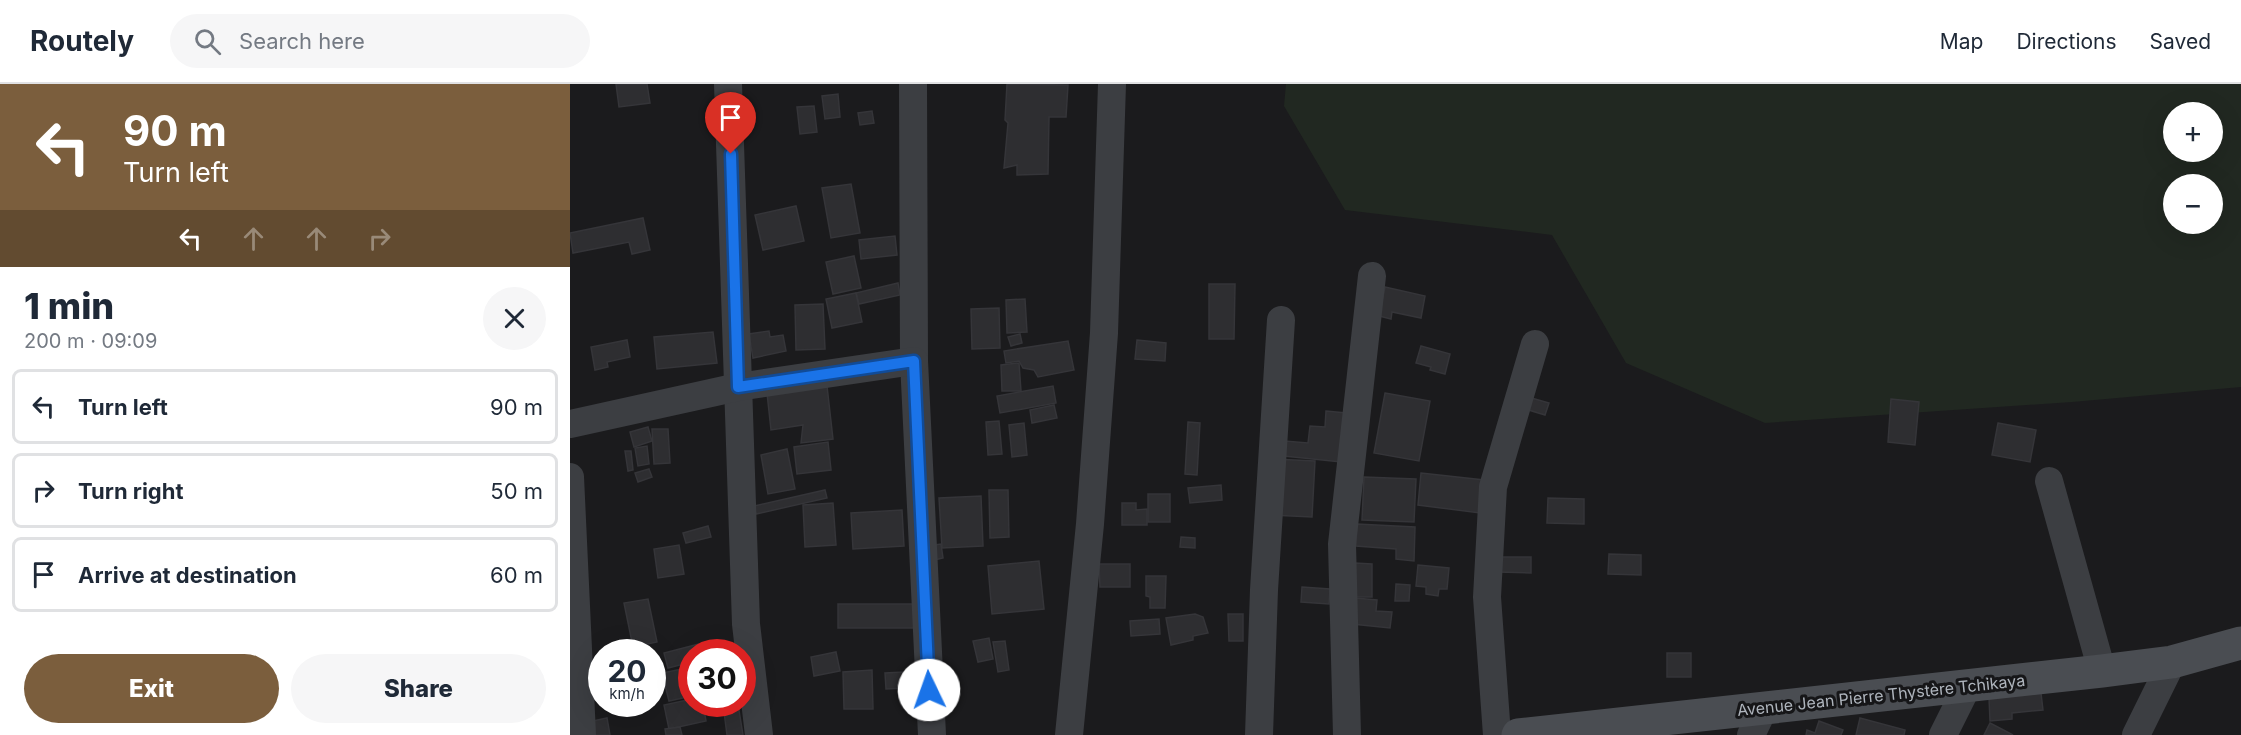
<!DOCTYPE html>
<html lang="en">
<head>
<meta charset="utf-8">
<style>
	body { margin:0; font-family:Inter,sans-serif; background:#f6f6f7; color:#1f2937; height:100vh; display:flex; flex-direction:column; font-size:22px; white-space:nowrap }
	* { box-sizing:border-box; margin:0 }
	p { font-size:20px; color:#747a83 }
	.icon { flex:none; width:33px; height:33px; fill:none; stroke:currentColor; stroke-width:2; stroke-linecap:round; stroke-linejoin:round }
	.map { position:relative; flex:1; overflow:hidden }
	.drawer { display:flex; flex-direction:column; background:#fff; width:570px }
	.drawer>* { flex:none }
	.guide { background:#7b5e3d; color:#fff; overflow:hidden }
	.fabs { position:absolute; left:1593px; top:18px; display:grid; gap:12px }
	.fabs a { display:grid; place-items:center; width:60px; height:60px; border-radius:50%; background:#fff; box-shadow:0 6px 24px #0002; font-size:30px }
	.speed { position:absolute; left:18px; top:555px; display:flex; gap:12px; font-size:30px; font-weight:700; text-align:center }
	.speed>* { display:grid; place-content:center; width:78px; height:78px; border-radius:50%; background:#fff; box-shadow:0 6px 24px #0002; line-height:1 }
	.speed small { font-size:15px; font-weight:400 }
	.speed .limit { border:9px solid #d22; background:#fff; color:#111 }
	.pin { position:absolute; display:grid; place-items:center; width:51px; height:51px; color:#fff; margin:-62px -26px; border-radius:50% 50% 50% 0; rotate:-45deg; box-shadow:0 0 6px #0007 }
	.pin .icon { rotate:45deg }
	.me { position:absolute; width:66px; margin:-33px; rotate:357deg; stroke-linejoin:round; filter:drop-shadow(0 0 4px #0008) }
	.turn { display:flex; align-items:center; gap:21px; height:126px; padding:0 24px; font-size:27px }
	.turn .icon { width:78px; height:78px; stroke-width:2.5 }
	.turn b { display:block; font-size:42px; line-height:51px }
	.lanes { display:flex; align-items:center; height:57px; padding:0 24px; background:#0003; justify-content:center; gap:30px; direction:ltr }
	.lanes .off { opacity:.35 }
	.round { display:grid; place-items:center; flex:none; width:63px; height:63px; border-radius:32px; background:#f6f6f7 }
	.overview { display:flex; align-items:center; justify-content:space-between; height:102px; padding:0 24px }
	h1 { font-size:36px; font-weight:800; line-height:45px }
	.button { display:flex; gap:12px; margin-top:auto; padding:12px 24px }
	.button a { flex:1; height:69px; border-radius:36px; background:#7b5e3d; color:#fff; font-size:24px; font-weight:800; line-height:69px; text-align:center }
	.button a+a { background:#f6f6f7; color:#1f2937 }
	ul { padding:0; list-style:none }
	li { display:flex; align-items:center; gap:18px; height:75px; margin:0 12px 9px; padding:0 12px; border:3px solid #e0e1e3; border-radius:9px }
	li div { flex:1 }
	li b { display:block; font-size:22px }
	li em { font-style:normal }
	header { display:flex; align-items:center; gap:36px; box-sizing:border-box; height:84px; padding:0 30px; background:#fff; border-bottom:2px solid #e0e1e3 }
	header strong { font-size:28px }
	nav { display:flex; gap:33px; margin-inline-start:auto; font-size:21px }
	.search { width:420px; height:54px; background:#f6f6f7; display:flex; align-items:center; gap:15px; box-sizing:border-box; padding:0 21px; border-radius:33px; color:#747a83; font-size:22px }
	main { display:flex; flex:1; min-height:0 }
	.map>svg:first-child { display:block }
</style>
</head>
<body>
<header>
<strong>Routely</strong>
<div class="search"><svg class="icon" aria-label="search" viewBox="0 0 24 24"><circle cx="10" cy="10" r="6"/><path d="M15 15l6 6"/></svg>Search here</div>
<nav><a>Map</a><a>Directions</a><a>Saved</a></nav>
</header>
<main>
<section class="drawer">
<div class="guide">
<div class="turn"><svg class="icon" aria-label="left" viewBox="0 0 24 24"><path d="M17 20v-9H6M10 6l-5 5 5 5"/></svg><div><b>90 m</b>Turn left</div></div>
<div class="lanes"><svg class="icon" aria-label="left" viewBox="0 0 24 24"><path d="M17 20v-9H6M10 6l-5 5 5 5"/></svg><svg class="icon off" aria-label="ahead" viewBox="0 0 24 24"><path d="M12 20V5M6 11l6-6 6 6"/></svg><svg class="icon off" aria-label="ahead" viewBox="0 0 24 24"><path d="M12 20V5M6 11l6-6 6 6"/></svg><svg class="icon off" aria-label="right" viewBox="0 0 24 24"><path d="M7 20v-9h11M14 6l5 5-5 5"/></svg></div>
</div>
<div class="overview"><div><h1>1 min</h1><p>200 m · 09:09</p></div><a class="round"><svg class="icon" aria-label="close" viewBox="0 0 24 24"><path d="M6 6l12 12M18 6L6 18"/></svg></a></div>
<ul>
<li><svg class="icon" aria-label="left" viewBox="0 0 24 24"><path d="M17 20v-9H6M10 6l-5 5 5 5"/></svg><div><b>Turn left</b></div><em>90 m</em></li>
<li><svg class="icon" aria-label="right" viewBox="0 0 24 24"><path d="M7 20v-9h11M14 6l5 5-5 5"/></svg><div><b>Turn right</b></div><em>50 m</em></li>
<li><svg class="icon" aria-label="arrive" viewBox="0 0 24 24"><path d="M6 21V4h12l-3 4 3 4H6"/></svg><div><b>Arrive at destination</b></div><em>60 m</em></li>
</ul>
<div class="button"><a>Exit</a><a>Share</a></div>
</section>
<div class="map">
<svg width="1671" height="651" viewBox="0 0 1671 651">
	<rect width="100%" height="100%" fill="#1b1b1d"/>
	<path fill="#212821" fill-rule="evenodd" d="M716,0H1671V303L1502,318L1195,339L1056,279L982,151L775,126L714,22ZM1604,28H1642V68H1604ZM1604,100H1642V140H1604Z"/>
	<g fill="#2e2e31" stroke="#353539" stroke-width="1.5">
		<path d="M46,0H77L80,19L49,23Z"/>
		<path d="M437,0L498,1L496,33H479L478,90L447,91V81L434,84L438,39L435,36Z"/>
		<path d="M268,10L270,33L255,35L252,12Z"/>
		<path d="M244,22L247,48L230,50L227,23Z"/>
		<path d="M302,27L304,39L290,41L288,29Z"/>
		<path d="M281,100L290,149L261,154L252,104Z"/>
		<path d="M226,122L234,157L193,166L185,131Z"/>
		<path d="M73,134L80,166L62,170L59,158L3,169L0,149Z"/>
		<path d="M325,152L327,171L291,175L289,156Z"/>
		<path d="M284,172L291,204L263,210L256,178Z"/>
		<path d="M328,199L330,211L289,220L286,209Z"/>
		<path d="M639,200H665L664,255H639Z"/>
		<path d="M815,203L855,212L851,234L822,228L821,235L809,232Z"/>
		<path d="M286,209L292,238L262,244L256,215Z"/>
		<path d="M455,215L457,248L437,249L436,216Z"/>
		<path d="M253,220L255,265L226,266L225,221Z"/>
		<path d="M429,224L430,264L402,265L401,225Z"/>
		<path d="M199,247L200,253L213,251L216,267L183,274L179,250Z"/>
		<path d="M143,248L147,279L87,285L84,253Z"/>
		<path d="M450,250L452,259L441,262L438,253Z"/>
		<path d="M57,256L60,273L37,278L38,283L25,286L21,263Z"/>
		<path d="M567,256L596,259L595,277L565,275Z"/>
		<path d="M498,257L504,286L468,293L464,286L453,284L449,277L436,279L434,267Z"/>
		<path d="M851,262L880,270L875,290L860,286L861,283L846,279Z"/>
		<path d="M449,279L451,307H432L431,281Z"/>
		<path d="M257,302L263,355L231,359L233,341L201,346L197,309Z"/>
		<path d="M483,302L486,319L430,329L427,312Z"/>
		<path d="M815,309L860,317L849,377L804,369Z"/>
		<path d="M958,313L979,319L975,331L955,325Z"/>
		<path d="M1321,315L1349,318L1345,361L1318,358Z"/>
		<path d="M484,321L487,334L462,339L460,326Z"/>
		<path d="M756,327L776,329L771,378L714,372L715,357L738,359L740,342L755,343Z"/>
		<path d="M429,337L432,370L418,371L416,338Z"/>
		<path d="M618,338L630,339L627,391L615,390Z"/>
		<path d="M454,339L457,371L442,373L439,341Z"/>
		<path d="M1428,339L1466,346L1460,378L1422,371Z"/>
		<path d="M78,343L82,357L64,363L60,348Z"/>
		<path d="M82,345H98L100,379L84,380Z"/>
		<path d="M258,358L261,386L227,390L224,363Z"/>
		<path d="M77,362L79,380L68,382L65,364Z"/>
		<path d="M217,365L225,405L198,410L191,371Z"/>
		<path d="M55,367H61L63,386L58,387Z"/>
		<path d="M703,375L745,377L742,433L700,431Z"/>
		<path d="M79,385L82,393L68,398L65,389Z"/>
		<path d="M851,389L914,396L910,429L848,421Z"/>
		<path d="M794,393L846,395L844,438L792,436Z"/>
		<path d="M651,401L652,416L620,419L618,404Z"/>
		<path d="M255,406L257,414L186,430L184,422Z"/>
		<path d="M419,406H438L439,453L420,454Z"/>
		<rect x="578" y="410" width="22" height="28"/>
		<path d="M411,412L413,462L372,464L369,414Z"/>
		<path d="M978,414L1014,415V440L977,439Z"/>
		<path d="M263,419L266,461L235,463L233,421Z"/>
		<path d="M552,419H566V426L577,425V441H552Z"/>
		<path d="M332,426L334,462L283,465L281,429Z"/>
		<path d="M787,440L845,443L844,477L826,475V465L786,462Z"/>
		<path d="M138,442L141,453L116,459L113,449Z"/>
		<path d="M611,453L625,454V464L610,463Z"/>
		<path d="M371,460L373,474L360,477L357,462Z"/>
		<path d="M109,461L114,490L88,494L84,465Z"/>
		<path d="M1039,470L1071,471V491L1038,490Z"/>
		<path d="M929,473H961V489L928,488Z"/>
		<path d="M469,477L474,525L422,530L418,482Z"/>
		<path d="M785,479L802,480V513H785Z"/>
		<path d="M529,480H560V503H530Z"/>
		<path d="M848,481L879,484L877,505H869L868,512L856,510V503L846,502Z"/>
		<path d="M576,492H596L595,524H580V513L576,512Z"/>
		<path d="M826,500L840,501L839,517H825Z"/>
		<path d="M732,503L760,505L759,520L731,518Z"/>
		<path d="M785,514L807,516L806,527L822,528L820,544L782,540Z"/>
		<path d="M78,515L87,558L63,563L54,519Z"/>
		<rect x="268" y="520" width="76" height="24"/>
		<path d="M625,530L633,533L638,549L623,552V556L601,561L596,534Z"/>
		<path d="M658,530H673V557H659Z"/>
		<path d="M589,535L590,550L561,552L560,537Z"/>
		<path d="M419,554L423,575L408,578L403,557Z"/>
		<path d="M435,557L439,586L428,588L423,558Z"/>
		<path d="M129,560L131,568H122V578L98,584L94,569Z"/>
		<path d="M266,568L270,587L244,592L241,573Z"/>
		<rect x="1097" y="569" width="24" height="24"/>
		<path d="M87,582L89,601L82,602V583Z"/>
		<path d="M122,583V612L99,617L92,589Z"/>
		<path d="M302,586L303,625H274L273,588Z"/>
		<path d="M334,588L335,604L316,605L315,589Z"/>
		<path d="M1471,609L1473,626L1442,629V635L1420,637L1419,614Z"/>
		<path d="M122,615V620H133L136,637L99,645L94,621Z"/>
		<path d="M153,620H168L173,651H157Z"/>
		<path d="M37,634L40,651H20L18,638Z"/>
		<path d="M1290,634L1335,646L1334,651H1286Z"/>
		<path d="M1249,637L1273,646L1271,651H1236L1237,646L1245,649Z"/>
		<path d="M1420,639L1443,651H1414Z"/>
		<path d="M110,643L112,651H96L95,645Z"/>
	</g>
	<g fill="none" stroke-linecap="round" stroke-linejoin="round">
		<g stroke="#3c3e42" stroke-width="28">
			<path d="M158,0L176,540L189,651"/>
			<path d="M343,0L344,277L362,651"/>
			<path d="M0,340L168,303L344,277"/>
			<path d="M0,393L12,651"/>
			<path d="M1479,397L1532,587"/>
			<path d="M499,651L520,440L534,249L542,0"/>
			<path d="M689,651L694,506L711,236"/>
			<path d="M777,651L772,460L802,192"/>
			<path d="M927,651L917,513L923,403L965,260"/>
			<path d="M1181,651L1194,624"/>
			<path d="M1373,651L1398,601"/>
			<path d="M1566,651L1602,578"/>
		</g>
		<path stroke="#4a4d52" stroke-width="33" d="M948,651L1532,587L1602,578L1671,559"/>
	</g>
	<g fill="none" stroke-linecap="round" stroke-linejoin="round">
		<g stroke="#114b97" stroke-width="15">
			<path id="route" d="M161,70L168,303L344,277L359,606"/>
		</g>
		<use href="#route" stroke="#1a73e8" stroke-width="10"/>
	</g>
	<g text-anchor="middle" stroke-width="6" stroke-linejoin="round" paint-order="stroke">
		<g font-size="16" fill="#aeb4bc" stroke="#161618">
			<text transform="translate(1311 611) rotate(-6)" y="6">Avenue Jean Pierre Thystère Tchikaya</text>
		</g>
	</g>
</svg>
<div class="fabs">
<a>+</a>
<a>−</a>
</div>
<div class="speed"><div>20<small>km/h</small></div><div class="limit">30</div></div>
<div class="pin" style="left:161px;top:70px;background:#d93025"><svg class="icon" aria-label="arrive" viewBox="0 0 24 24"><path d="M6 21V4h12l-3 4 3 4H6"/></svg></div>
<svg class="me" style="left:359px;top:606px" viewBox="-20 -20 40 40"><circle r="19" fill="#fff"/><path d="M0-13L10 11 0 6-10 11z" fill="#1a73e8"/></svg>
</div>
</main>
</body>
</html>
